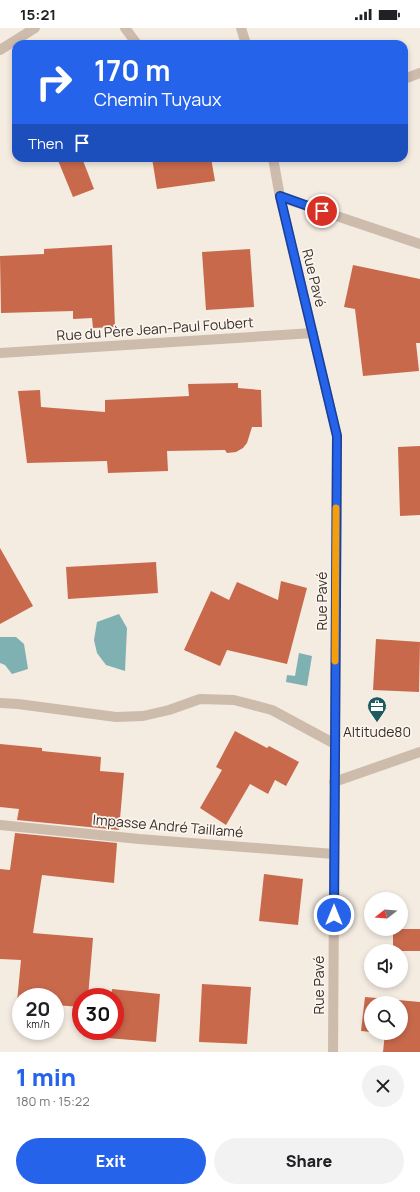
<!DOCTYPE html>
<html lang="en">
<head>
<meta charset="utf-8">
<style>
	body { margin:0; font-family:Manrope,sans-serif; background:#f2f2f2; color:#202124; height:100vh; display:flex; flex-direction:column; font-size:15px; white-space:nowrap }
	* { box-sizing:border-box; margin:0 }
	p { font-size:13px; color:#757577 }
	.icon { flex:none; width:22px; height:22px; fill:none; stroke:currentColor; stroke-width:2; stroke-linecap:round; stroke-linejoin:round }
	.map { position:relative; height:1024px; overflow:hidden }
	.panel { display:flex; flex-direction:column; background:#fff; flex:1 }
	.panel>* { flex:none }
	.guide { position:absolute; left:12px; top:12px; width:396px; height:122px; border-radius:12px; box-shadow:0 2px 6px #0003; background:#2563eb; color:#fff; overflow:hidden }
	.needle { width:26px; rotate:253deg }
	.fabs { position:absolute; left:364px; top:864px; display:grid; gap:8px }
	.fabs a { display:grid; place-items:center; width:44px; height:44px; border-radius:50%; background:#fff; box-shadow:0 2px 6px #0003; font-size:20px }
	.speed { position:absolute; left:12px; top:960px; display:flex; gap:8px; font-size:20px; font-weight:700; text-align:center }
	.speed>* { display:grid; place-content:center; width:52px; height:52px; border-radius:50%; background:#fff; box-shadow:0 2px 6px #0003; line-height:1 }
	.speed small { font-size:10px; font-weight:400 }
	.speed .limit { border:6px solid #d22; background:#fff; color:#111 }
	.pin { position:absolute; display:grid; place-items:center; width:34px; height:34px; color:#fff; margin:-17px; border:2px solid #fff; border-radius:50%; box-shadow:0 1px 4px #0007 }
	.me { position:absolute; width:44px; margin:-22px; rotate:0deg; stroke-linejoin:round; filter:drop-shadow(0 0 3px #0008) }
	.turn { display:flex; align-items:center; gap:14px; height:84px; padding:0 16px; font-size:18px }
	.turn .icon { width:52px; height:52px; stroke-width:2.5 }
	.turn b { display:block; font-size:28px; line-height:34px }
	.then { display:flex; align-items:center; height:38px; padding:0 16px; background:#0003; gap:8px; font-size:15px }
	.round { display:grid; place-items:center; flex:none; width:42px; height:42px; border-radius:21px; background:#f2f2f2 }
	.headline { display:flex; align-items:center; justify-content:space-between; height:68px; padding:0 16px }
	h1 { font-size:24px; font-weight:800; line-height:30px; color:#2563eb }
	.action { display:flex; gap:8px; margin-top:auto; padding:8px 16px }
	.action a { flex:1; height:46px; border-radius:24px; background:#2563eb; color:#fff; font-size:16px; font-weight:800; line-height:46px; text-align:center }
	.action a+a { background:#f2f2f2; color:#202124 }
	.status { display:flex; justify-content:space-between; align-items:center; height:28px; padding:0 20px; background:#fff; direction:ltr }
	.status svg { height:11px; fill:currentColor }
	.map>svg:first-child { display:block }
</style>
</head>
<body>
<div class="status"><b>15:21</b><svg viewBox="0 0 49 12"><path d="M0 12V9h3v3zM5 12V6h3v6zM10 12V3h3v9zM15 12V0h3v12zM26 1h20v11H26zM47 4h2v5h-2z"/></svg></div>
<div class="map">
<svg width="420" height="1024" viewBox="0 0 420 1024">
	<rect width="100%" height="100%" fill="#f4ebe1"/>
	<g fill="#7fb0b2">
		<path d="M119,586L127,600L125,643L106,637L97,625L94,612L97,594Z"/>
		<path d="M0,609H16L24,616L28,641L12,646L5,637L0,635Z"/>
		<path d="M299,625L312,628L307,658L286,654L287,647L295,648Z"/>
	</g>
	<g fill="#c8694b">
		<path d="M57,130H82L94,161L73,169Z"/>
		<path d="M152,130H211L215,153L157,161Z"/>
		<path d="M112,217L115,299L93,300L92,290L73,291V283L1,285L0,228L44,226V221Z"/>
		<path d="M250,221L254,279L206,282L202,224Z"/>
		<path d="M353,237L420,251V315H416L419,343L363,348L355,281L344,279Z"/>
		<path d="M238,355V360L261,362L262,399H252L247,415L243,420L236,424L227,425L225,422L167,423L168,443L108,445L107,433L27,435L18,363L40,362L41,379L105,384V372L189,368L188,356Z"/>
		<path d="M420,418V487L400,488L398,419Z"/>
		<path d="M0,520L33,578L0,596Z"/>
		<path d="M156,534L158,565L68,571L66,539Z"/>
		<path d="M281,553L307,560L287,636L227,622L220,638L184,622L211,563L229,572L237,554L278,572Z"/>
		<path d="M376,611L420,614L419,664L373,662Z"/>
		<path d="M235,703L267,720L269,718L299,734L286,758L275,752L268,766L250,756L226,797L200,780L222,742L216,739Z"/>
		<path d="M0,716L42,720V723L101,729L100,743L124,745L119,802L17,792L19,781L0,779Z"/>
		<path d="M15,805L117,815L114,855L42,847L33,905L93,910L88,969H81V979L55,977V969H21V974H17L21,932L0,931V841L10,842Z"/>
		<path d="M264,846L303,851L298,897L259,893Z"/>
		<rect x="393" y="901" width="27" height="22"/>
		<path d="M202,956L251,959L247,1016L199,1014Z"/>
		<path d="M112,961L160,966L156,1014L107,1010L108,1003H115V969H111Z"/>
		<path d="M365,969L420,974V1024H383L385,1005H401V975H371V1004L361,1003Z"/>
	</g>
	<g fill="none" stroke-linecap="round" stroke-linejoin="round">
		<g stroke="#cdbbac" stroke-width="10">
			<path d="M125,0L137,16"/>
			<path d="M241,0L246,16"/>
			<path d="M0,22L35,0"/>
			<path d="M404,51L420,45"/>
			<path d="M273,130L280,169L337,408L333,1024"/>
			<path d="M280,169L420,216"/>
			<path d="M0,325L313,305"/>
			<path d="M0,675L18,676L116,689L143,688L169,682L200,671L234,672L272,682L335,716"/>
			<path d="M334,754L420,724"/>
			<path d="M0,797L139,811L334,826"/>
		</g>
	</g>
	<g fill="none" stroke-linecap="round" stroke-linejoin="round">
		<g stroke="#184099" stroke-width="10">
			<path id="route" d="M322,183L280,168L337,408L334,887"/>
		</g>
		<use href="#route" stroke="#2563eb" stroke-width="7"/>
		<path stroke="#f59e0b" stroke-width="7" d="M335,633L336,480"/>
	</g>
	<defs>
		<g id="office-pin" transform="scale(1)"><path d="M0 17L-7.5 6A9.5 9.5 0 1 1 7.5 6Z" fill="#1f5a5e" stroke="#fbf5ee"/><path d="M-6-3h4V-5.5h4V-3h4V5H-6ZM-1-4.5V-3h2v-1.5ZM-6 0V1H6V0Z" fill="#fff"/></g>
	</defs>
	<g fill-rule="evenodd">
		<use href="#office-pin" x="377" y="678"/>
	</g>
	<g text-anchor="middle" stroke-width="3.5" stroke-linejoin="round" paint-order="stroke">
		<g font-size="14" fill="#3b302b" stroke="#fbf5ee">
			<text transform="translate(314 250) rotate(76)" y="5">Rue Pavé</text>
			<text transform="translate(155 301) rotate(-4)" y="5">Rue du Père Jean-Paul Foubert</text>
			<text transform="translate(322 573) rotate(-90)" y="5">Rue Pavé</text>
			<text transform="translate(168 798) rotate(5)" y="5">Impasse André Taillamé</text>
			<text transform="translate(319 957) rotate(-90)" y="5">Rue Pavé</text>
		</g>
		<g font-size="14" fill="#3b302b" stroke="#fbf5ee">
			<text x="377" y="709">Altitude80</text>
		</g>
	</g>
</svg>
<div class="fabs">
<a><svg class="needle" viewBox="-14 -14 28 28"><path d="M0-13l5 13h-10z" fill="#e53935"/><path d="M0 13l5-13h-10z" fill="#757577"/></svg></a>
<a><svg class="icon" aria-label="sound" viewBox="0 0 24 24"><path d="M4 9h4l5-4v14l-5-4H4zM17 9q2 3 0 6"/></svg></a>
<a><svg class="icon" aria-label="search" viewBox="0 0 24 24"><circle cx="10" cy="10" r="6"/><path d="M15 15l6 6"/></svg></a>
</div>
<div class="speed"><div>20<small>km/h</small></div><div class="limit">30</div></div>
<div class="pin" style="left:322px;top:183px;background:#d93025"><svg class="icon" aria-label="arrive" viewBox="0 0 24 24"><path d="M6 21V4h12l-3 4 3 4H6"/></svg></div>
<svg class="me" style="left:334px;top:887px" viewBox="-20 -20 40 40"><circle r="17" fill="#2563eb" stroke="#fff" stroke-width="3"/><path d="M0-11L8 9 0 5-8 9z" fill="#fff"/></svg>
<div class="guide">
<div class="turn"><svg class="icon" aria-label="right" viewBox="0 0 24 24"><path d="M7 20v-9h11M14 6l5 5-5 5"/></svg><div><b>170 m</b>Chemin Tuyaux</div></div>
<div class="then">Then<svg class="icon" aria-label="arrive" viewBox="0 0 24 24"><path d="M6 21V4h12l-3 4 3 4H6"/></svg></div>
</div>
</div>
<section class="panel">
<div class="headline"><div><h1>1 min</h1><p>180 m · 15:22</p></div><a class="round"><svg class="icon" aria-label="close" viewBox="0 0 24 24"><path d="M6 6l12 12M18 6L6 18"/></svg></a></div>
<div class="action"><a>Exit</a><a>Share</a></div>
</section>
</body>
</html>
